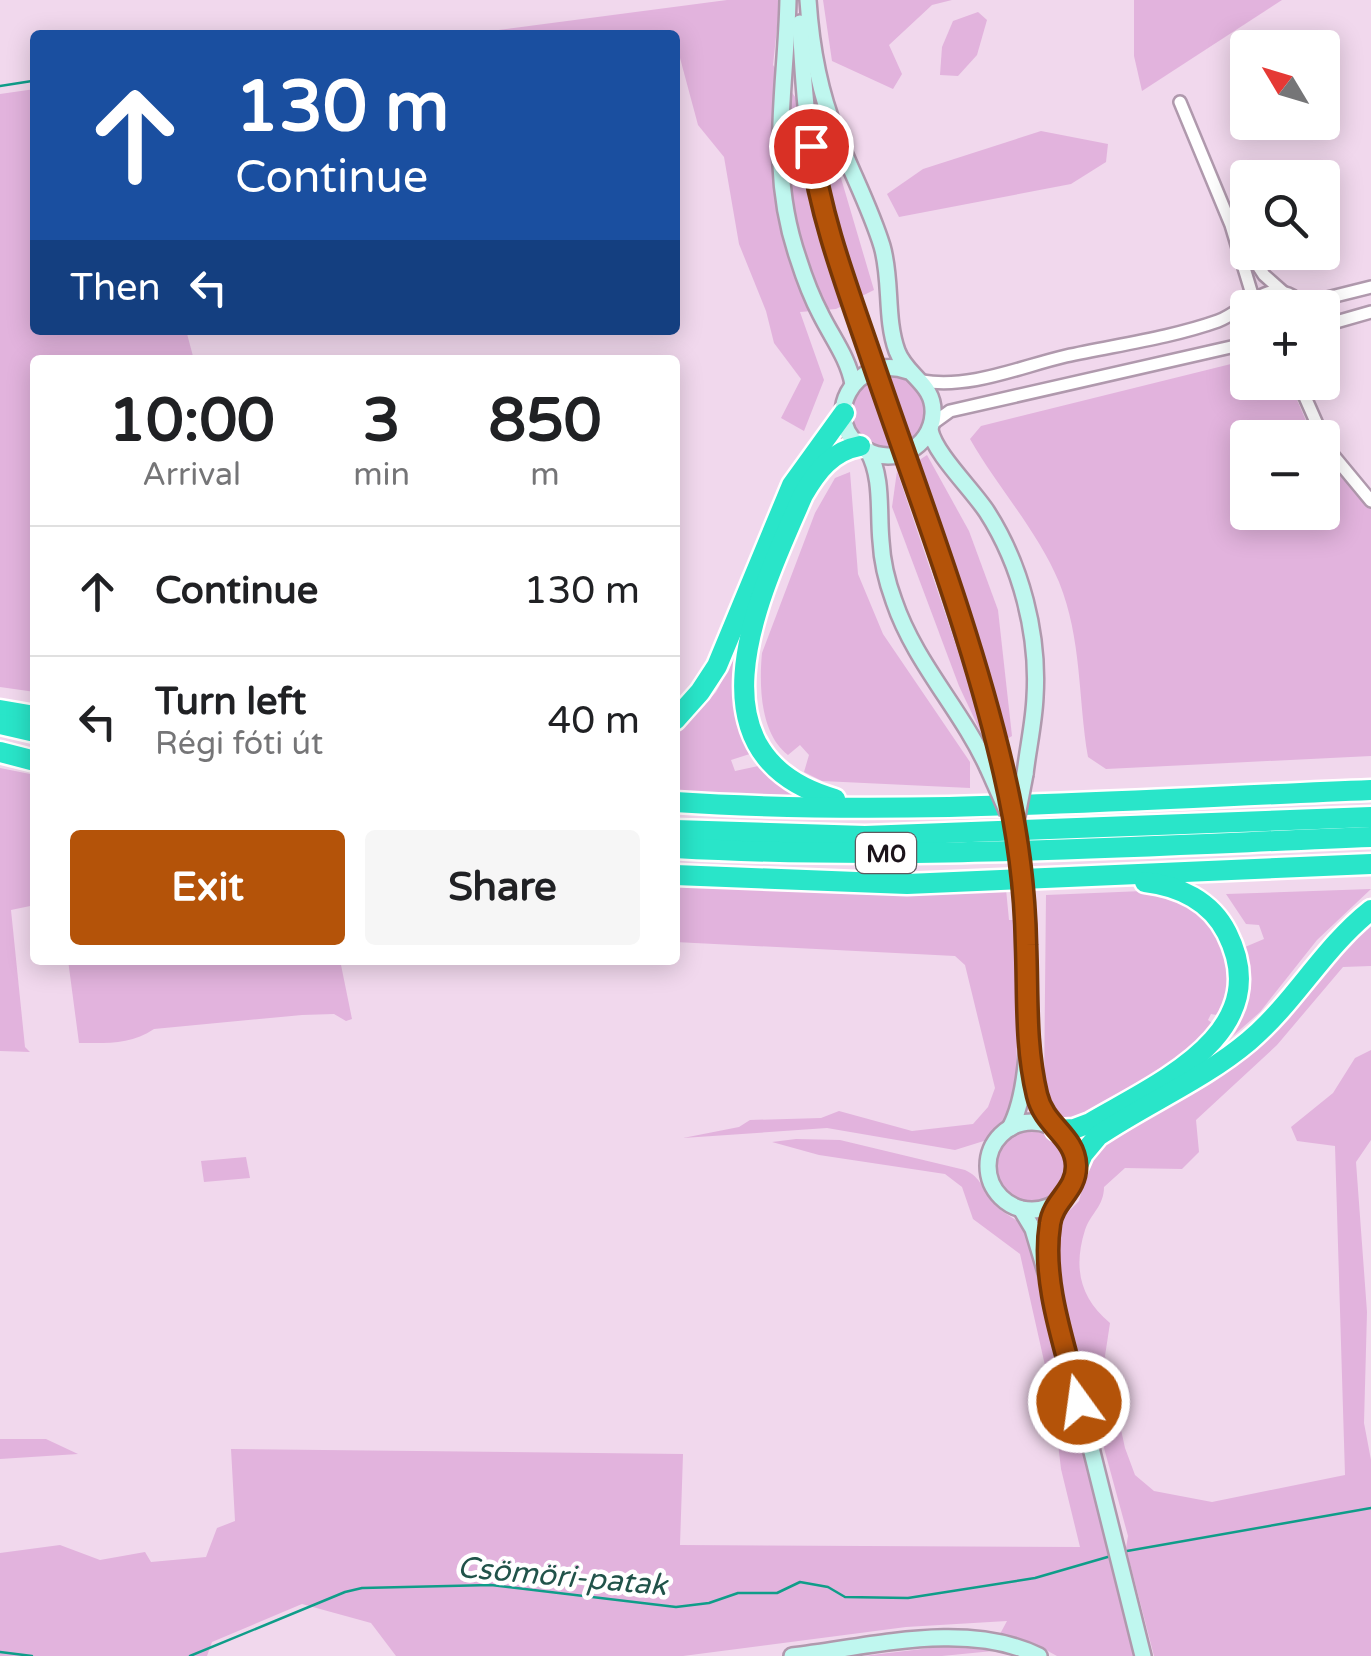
<!DOCTYPE html>
<html lang="en">
<head>
<meta charset="utf-8">
<style>
	body { margin:0; font-family:"Varela Round",sans-serif; background:#f6f6f6; color:#202124; height:100vh; display:flex; flex-direction:column; font-size:38px; white-space:nowrap }
	* { box-sizing:border-box; margin:0 }
	p { font-size:32px; color:#757577 }
	.icon { flex:none; width:55px; height:55px; fill:none; stroke:currentColor; stroke-width:2; stroke-linecap:round; stroke-linejoin:round }
	.map { position:relative; flex:1; overflow:hidden }
	.sheet { position:absolute; left:30px; top:355px; width:650px; height:610px; display:flex; flex-direction:column; background:#fff; border-radius:10px; box-shadow:0 5px 25px #0003 }
	.sheet>* { flex:none }
	.top-card { position:absolute; left:30px; top:30px; width:650px; height:305px; border-radius:10px; box-shadow:0 5px 25px #0003; background:#1a4fa0; color:#fff; overflow:hidden }
	.needle { width:65px; rotate:308deg }
	.tools { position:absolute; left:1230px; top:30px; display:grid; gap:20px }
	.tools a { display:grid; place-items:center; width:110px; height:110px; border-radius:10px; background:#fff; box-shadow:0 5px 25px #0003; font-size:50px }
	.pin { position:absolute; display:grid; place-items:center; width:85px; height:85px; color:#fff; margin:-42px; border:5px solid #fff; border-radius:50%; box-shadow:0 2px 10px #0007 }
	.me { position:absolute; width:110px; margin:-55px; rotate:346deg; stroke-linejoin:round; filter:drop-shadow(0 0 8px #0008) }
	.turn { display:flex; align-items:center; gap:35px; height:210px; padding:0 40px; font-size:45px }
	.turn .icon { width:130px; height:130px; stroke-width:2.5 }
	.turn b { display:block; font-size:70px; line-height:85px }
	.then { display:flex; align-items:center; height:95px; padding:0 40px; background:#0003; gap:20px; font-size:38px }
	.eta { display:flex; justify-content:space-evenly; align-items:center; height:170px; text-align:center }
	.eta b { font-size:60px; font-weight:700; line-height:70px }
	.button { display:flex; gap:20px; margin-top:auto; padding:20px 40px }
	.button a { flex:1; height:115px; border-radius:10px; background:#b45309; color:#fff; font-size:40px; font-weight:700; line-height:115px; text-align:center }
	.button a+a { background:#f6f6f6; color:#202124 }
	ul { padding:0; list-style:none }
	li { display:flex; align-items:center; gap:30px; height:130px; padding:0 40px; border-top:2px solid #e0e0e0 }
	li div { flex:1 }
	li b { display:block; font-size:38px }
	li em { font-style:normal }
	.map>svg:first-child { display:block }
</style>
</head>
<body>
<div class="map">
<svg width="1371" height="1656" viewBox="0 0 1371 1656">
	<rect width="100%" height="100%" fill="#f1d8ed"/>
	<g fill="#e2b3dd">
		<path d="M727,0H780L773,65L813,123L838,168L874,290L836,309L800,312L824,380L804,431L781,418L801,379L774,343L766,311L739,244L724,157L698,125L673,32L634,35H460Z"/>
		<path d="M823,0H952L932,5L889,45L902,74L893,89L832,61Z"/>
		<path d="M1134,0H1282L1142,91L1134,56Z"/>
		<path d="M978,12L987,20L977,55L958,76L940,75L942,47L953,21Z"/>
		<path d="M35,89V330H186L194,360H35V692L0,687V94Z"/>
		<path d="M1041,131L1108,144L1106,162L1071,184L899,217L887,194L923,169Z"/>
		<path d="M1235,363L1247,365L1248,382L1287,383L1291,386L1313,437L1248,438V512H1322L1323,454L1371,506V756L1106,769L1088,757C1078,698 1082,639 1059,582C1037,530 998,488 970,439L981,426Z"/>
		<circle cx="889" cy="411" r="37"/>
		<path d="M927,455L969,531L998,610L1012,736L1007,739L918,461Z"/>
		<path d="M897,471L986,734L983,737L959,686L892,507Z"/>
		<path d="M850,472L858,574L883,634L970,762V788L822,781L804,772L809,755L800,745L788,755C760,734 759,685 762,653L815,513L835,478Z"/>
		<path d="M735,657L737,701L756,752L731,760L735,771L763,765L803,797L675,791V737L716,692Z"/>
		<path d="M0,768L35,775V905L11,910L25,1047L30,1052L0,1051Z"/>
		<path d="M675,881L1006,889L1009,920H1014L1017,1042L1015,1096L1011,1113L987,1140L955,1150L827,1128L683,1138L739,1127L750,1120L821,1118L839,1111L912,1131L973,1124L988,1107L995,1088L965,965L955,956L675,942Z"/>
		<path d="M1371,889L1317,940L1260,1012L1233,1036C1250,1010 1247,976 1245,947L1264,939L1259,925L1246,924L1226,894Z"/>
		<path d="M1143,891C1218,907 1240,943 1222,1016L1211,1014L1208,1020L1216,1026V1032L1108,1107L1067,1122L1049,1109L1044,1089L1046,895Z"/>
		<path d="M1371,923V966L1343,967L1277,1045L1196,1120L1199,1152L1182,1169L1125,1168L1104,1187C1104,1206 1091,1213 1085,1230C1073,1268 1080,1298 1110,1323L1105,1356L1125,1448L1135,1475L1154,1491L1212,1502L1345,1475L1335,1146L1297,1141L1291,1127L1333,1093L1355,1058L1371,1050V1140L1356,1162L1367,1312L1364,1423L1371,1460V1656H1154L1126,1548L1128,1536L1064,1301L1056,1235L1065,1215L1079,1201L1090,1158L1105,1142L1210,1080Z"/>
		<path d="M68,960H340L352,1019L346,1021L334,1014L302,1015L154,1029C131,1045 106,1043 79,1043Z"/>
		<circle cx="1031" cy="1166" r="37"/>
		<path d="M796,1139L840,1140L965,1170C981,1177 983,1190 993,1203C1003,1214 1018,1219 1028,1230L1136,1656H1057L1031,1642L1000,1634L1007,1621L906,1627L683,1656H396L371,1623L302,1604L212,1642L207,1656H0V1553L60,1545L100,1560L145,1552L151,1562L206,1557L217,1528L235,1521L231,1449L683,1454L680,1545L1080,1547L1061,1469L1053,1401L1020,1254L973,1219L962,1187L945,1174L819,1155L772,1142Z"/>
		<path d="M246,1157L250,1178L204,1182L201,1161Z"/>
		<path d="M0,1439H46L78,1454L0,1459Z"/>
		<path d="M956,1645L1003,1650L942,1656H863Z"/>
	</g>
	<g fill="none" stroke-linecap="round" stroke-linejoin="round">
		<g stroke="#0f9d89" stroke-width="2.5">
			<path d="M0,86L32,81"/>
			<path d="M1127,1551L1371,1508"/>
			<path d="M0,1652L32,1656"/>
			<path d="M190,1656L345,1592L362,1588L491,1585L676,1607L709,1603L738,1593H777L800,1582L828,1587L845,1597L908,1598L1035,1578L1111,1556"/>
		</g>
		<g stroke="#b099ad" stroke-width="16">
			<g id="street">
				<path d="M1180,102L1231,225L1254,301"/>
				<path d="M1249,252L1264,275L1282,291"/>
				<path d="M1300,300L1323,299L1371,287"/>
				<path d="M1322,326L1371,312"/>
				<path d="M1248,338L1244,324L1248,306"/>
				<path d="M922,381C971,389 1019,367 1066,356C1116,345 1170,338 1218,321C1237,314 1254,295 1272,292C1286,290 1297,297 1305,308"/>
				<path d="M1294,382L1305,397L1328,449L1371,501"/>
				<path d="M932,424L950,411L1231,347L1248,349"/>
			</g>
		</g>
		<g stroke="#b099ad" stroke-width="20">
			<g id="secondary">
				<path d="M788,0C786,91 767,168 798,258C804,277 812,298 821,315C833,339 848,358 853,384"/>
				<path d="M808,0C811,46 819,91 836,133C851,172 870,207 882,246C892,280 885,318 897,351C906,376 935,384 933,414C931,448 894,466 866,450C817,422 854,351 908,371"/>
				<path d="M800,23C803,72 806,121 814,170C823,224 843,275 860,326"/>
				<path d="M930,430C935,454 972,489 987,512C1021,565 1039,634 1035,697C1034,722 1028,748 1025,774"/>
				<path d="M868,451C883,478 878,511 881,541C882,561 887,582 894,601C915,663 961,709 988,768"/>
				<path d="M918,495L988,711L1004,771"/>
				<path d="M1031,1059L1037,1096L1051,1126"/>
				<circle cx="1032" cy="1166" r="44"/>
				<path d="M1010,1128C1036,1079 1028,975 1025,919"/>
				<path d="M1021,1209L1033,1229L1053,1296L1143,1656"/>
				<path d="M1050,1262L1049,1229L1053,1205"/>
				<path d="M792,1656C870,1647 966,1620 1039,1656"/>
			</g>
		</g>
		<g stroke="#fff" stroke-width="25">
			<g id="highway">
				<path d="M0,710L35,716"/>
				<path d="M675,720L700,692L717,666L792,485L844,413"/>
				<path d="M0,724L35,732"/>
				<path d="M0,752L35,761"/>
				<path d="M835,799C681,755 760,593 803,495C817,471 832,451 860,446"/>
				<path d="M675,802C906,817 1140,799 1371,790"/>
				<path d="M675,830L865,836L1371,817"/>
				<path d="M675,848C907,861 1139,846 1371,837"/>
				<path d="M675,875L907,884L1371,864"/>
				<path d="M1056,1130L1074,1129L1090,1123C1158,1083 1277,1033 1227,933C1211,901 1179,886 1145,882"/>
				<path d="M1076,1170L1083,1154L1098,1136C1147,1103 1204,1079 1249,1041C1295,1002 1323,948 1371,910"/>
			</g>
		</g>
		<use href="#street" stroke="#fff" stroke-width="11"/>
		<use href="#secondary" stroke="#bff7ef" stroke-width="15"/>
		<use href="#highway" stroke="#29e5c9" stroke-width="20"/>
		<g stroke="#b099ad" stroke-width="20" stroke-linecap="butt">
			<g id="secondary-bridge">
				<path d="M860,326L918,495"/>
				<path d="M988,768L1008,813"/>
				<path d="M1004,771L1015,825L1025,919"/>
				<path d="M1016,821L1025,774"/>
			</g>
		</g>
		<use href="#secondary-bridge" stroke="#bff7ef" stroke-width="15"/>
	</g>
	<g fill="none" stroke-linecap="round" stroke-linejoin="round">
		<g stroke="#753606" stroke-width="25">
			<path id="route" d="M811,146C821,221 849,292 873,363C919,498 972,634 1004,773C1017,829 1025,887 1026,945C1028,995 1025,1045 1037,1095C1044,1126 1075,1136 1076,1165C1077,1191 1053,1200 1050,1224C1041,1282 1065,1346 1079,1402"/>
		</g>
		<use href="#route" stroke="#b45309" stroke-width="18"/>
	</g>
	<g text-anchor="middle" stroke-width="9" stroke-linejoin="round" paint-order="stroke">
		<rect fill="#fff" stroke="#5f5a5f" stroke-width="2.5" x="856" y="833" width="60" height="40" rx="8"/>
		<g font-size="25" font-weight="bold" fill="#1b131a">
			<text x="886" y="862">M0</text>
		</g>
		<g font-size="30" font-style="italic" fill="#21534a" stroke="#fff">
			<text transform="translate(562 1576) rotate(5)" y="10">Csömöri-patak</text>
		</g>
	</g>
</svg>
<div class="tools">
<a><svg class="needle" viewBox="-14 -14 28 28"><path d="M0-13l5 13h-10z" fill="#e53935"/><path d="M0 13l5-13h-10z" fill="#757577"/></svg></a>
<a><svg class="icon" aria-label="search" viewBox="0 0 24 24"><circle cx="10" cy="10" r="6"/><path d="M15 15l6 6"/></svg></a>
<a>+</a>
<a>−</a>
</div>
<div class="pin" style="left:811px;top:146px;background:#d93025"><svg class="icon" aria-label="arrive" viewBox="0 0 24 24"><path d="M6 21V4h12l-3 4 3 4H6"/></svg></div>
<svg class="me" style="left:1079px;top:1402px" viewBox="-20 -20 40 40"><circle r="17" fill="#b45309" stroke="#fff" stroke-width="3"/><path d="M0-11L8 9 0 5-8 9z" fill="#fff"/></svg>
<div class="top-card">
<div class="turn"><svg class="icon" aria-label="ahead" viewBox="0 0 24 24"><path d="M12 20V5M6 11l6-6 6 6"/></svg><div><b>130 m</b>Continue</div></div>
<div class="then">Then<svg class="icon" aria-label="left" viewBox="0 0 24 24"><path d="M17 20v-9H6M10 6l-5 5 5 5"/></svg></div>
</div>
<section class="sheet">
<div class="eta">
<div><b>10:00</b><p>Arrival</p></div>
<div><b>3</b><p>min</p></div>
<div><b>850</b><p>m</p></div>
</div>
<ul>
<li><svg class="icon" aria-label="ahead" viewBox="0 0 24 24"><path d="M12 20V5M6 11l6-6 6 6"/></svg><div><b>Continue</b></div><em>130 m</em></li>
<li><svg class="icon" aria-label="left" viewBox="0 0 24 24"><path d="M17 20v-9H6M10 6l-5 5 5 5"/></svg><div><b>Turn left</b><p>Régi fóti út</p></div><em>40 m</em></li>
</ul>
<div class="button"><a>Exit</a><a>Share</a></div>
</section>
</div>
</body>
</html>
